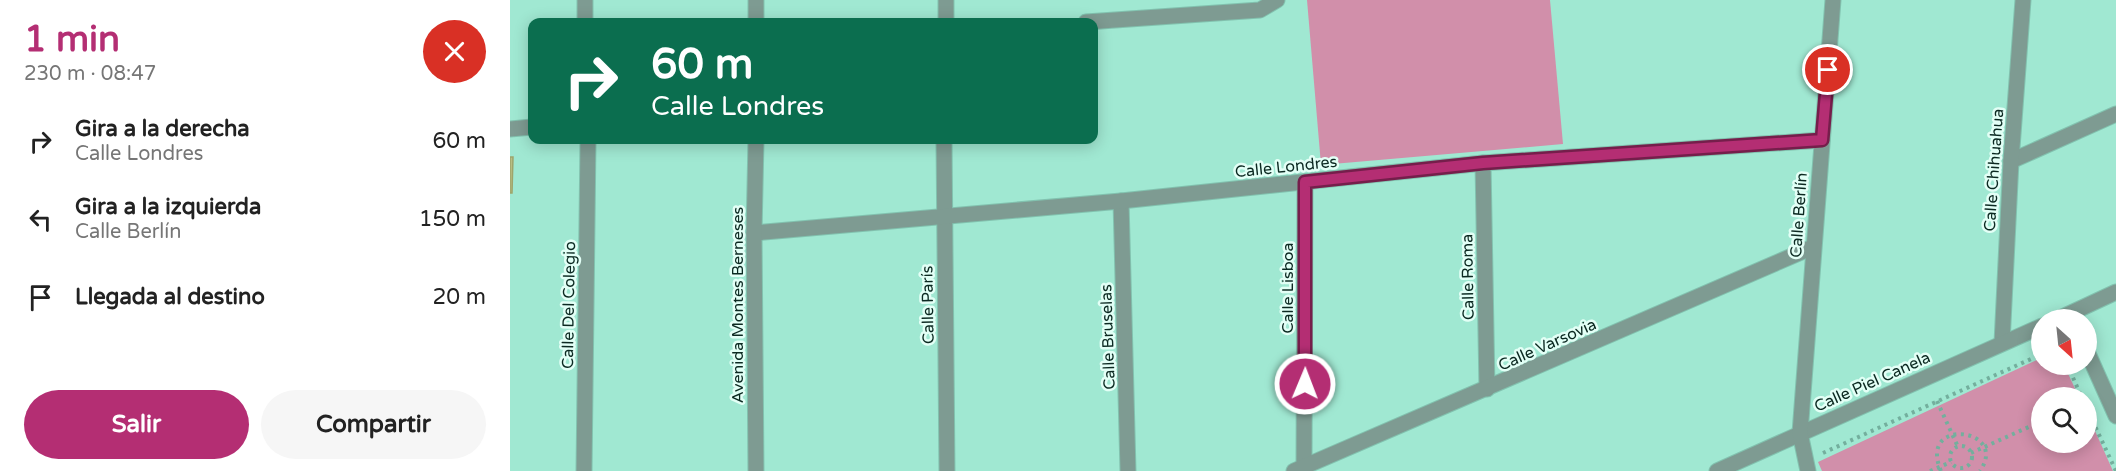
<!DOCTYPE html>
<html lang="es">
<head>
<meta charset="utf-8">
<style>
	body { margin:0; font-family:"Varela Round",sans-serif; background:#f6f6f6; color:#222; height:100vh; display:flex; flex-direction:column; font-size:22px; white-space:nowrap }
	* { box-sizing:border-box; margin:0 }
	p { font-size:20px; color:#767676 }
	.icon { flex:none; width:33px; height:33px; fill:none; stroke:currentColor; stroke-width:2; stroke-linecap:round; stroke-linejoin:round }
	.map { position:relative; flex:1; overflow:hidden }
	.drawer { display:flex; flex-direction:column; background:#fff; width:510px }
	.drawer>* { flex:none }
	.top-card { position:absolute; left:18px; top:18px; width:570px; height:126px; border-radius:12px; box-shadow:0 3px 15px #0003; background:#0b6e4f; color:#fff; overflow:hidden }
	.needle { width:39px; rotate:153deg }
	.fabs { position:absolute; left:1521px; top:309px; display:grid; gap:12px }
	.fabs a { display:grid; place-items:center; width:66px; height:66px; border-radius:50%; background:#fff; box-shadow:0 3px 15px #0003; font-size:30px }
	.pin { position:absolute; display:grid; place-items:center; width:51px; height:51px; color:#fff; margin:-26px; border:3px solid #fff; border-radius:50%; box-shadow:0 2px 6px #0007 }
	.me { position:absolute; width:66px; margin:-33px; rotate:1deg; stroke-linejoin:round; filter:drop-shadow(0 0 4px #0008) }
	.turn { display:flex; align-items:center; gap:21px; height:126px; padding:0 24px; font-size:27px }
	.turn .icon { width:78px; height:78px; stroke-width:2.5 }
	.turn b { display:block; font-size:42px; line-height:51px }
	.round { display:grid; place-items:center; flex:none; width:63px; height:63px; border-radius:32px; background:#f6f6f6 }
	.headline { display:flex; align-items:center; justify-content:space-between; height:102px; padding:0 24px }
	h1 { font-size:36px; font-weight:700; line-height:45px; color:#b42e73 }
	.action { display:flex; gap:12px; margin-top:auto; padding:12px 24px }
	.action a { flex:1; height:69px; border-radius:36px; background:#b42e73; color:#fff; font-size:24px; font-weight:700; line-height:69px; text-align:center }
	.action a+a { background:#f6f6f6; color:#222 }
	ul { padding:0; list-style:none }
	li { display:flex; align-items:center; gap:18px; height:78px; padding:0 24px }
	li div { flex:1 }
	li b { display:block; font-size:22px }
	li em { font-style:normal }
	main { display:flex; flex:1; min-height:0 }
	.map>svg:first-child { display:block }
</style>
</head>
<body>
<main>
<section class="drawer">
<div class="headline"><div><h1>1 min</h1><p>230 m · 08:47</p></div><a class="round" style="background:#d93025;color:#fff"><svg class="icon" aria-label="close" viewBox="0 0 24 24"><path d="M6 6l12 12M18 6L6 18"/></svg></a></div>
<ul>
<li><svg class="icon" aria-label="right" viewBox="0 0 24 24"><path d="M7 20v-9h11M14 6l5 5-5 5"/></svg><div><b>Gira a la derecha</b><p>Calle Londres</p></div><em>60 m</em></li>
<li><svg class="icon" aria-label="left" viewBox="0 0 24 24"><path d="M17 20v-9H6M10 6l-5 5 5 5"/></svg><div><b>Gira a la izquierda</b><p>Calle Berlín</p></div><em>150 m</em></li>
<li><svg class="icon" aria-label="arrive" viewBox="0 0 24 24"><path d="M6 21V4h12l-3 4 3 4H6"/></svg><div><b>Llegada al destino</b></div><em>20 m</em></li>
</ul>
<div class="action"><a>Salir</a><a>Compartir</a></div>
</section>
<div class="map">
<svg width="1606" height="471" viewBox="0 0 1606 471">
	<rect width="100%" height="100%" fill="#a0e8d2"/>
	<g fill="#d18faa">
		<path d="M797,0H1040L1053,144L811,165Z"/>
		<path d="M1531,358L1532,364L1554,365L1569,397L1532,398V442H1576L1577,413L1603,471H1312L1308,462Z"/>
	</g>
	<path fill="#b7be84" stroke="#9ea56c" stroke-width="1.5" d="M0,157H3L2,193H0Z"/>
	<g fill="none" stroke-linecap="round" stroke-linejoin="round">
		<g stroke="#82c2af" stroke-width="17">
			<g id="minor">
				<path d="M75,0V22"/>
				<path d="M436,22V0"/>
				<path d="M576,22L750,10L767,0"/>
				<path d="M0,129L22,127"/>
				<path d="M434,140L437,471"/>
				<path d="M1501,161L1606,114"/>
				<path d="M973,163L977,389"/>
				<path d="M611,201L618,471"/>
				<path d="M244,233L611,201L973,163L1312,140"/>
				<path d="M1546,320L1606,292"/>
				<path d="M1492,343L1501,161L1513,0"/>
				<path d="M1576,349L1606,416"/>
				<path d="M794,466L795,182"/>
				<path d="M74,471L78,140"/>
				<path d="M784,471L1303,247"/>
				<path d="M1207,471L1532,326"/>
				<path d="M1298,471L1290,433L1323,0"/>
			</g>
		</g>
		<g stroke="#82c2af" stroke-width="17">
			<g id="tertiary">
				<path d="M246,0V22"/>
				<path d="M246,140L244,233L246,471"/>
			</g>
		</g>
		<g stroke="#73af9d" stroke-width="4" stroke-dasharray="3 4.5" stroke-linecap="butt">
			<path d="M1557,364L1572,398"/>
			<path d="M1427,401L1448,447"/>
			<path d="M1576,407L1606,471"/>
			<circle cx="1451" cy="457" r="11"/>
			<path d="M1313,453L1532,354"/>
			<path d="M1461,453L1532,421"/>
			<path d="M1420,471L1441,462"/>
			<path d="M1431,471C1407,416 1500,428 1470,471"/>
		</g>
		<use href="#minor" stroke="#7e9b92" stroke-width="15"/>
		<use href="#tertiary" stroke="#7e9b92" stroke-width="15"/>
	</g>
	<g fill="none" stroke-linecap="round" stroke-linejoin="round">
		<g stroke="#751e4b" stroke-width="15">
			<path id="route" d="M795,384V182L973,163L1312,140L1318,70"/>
		</g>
		<use href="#route" stroke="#b42e73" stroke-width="10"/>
	</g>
	<g text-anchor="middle" stroke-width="5" stroke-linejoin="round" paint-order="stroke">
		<g font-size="16" fill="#0b2921" stroke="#e3fff6">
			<text transform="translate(776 166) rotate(-6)" y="6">Calle Londres</text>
			<text transform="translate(1483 170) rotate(-86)" y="6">Calle Chihuahua</text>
			<text transform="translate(1288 215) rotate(-86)" y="6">Calle Berlín</text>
			<text transform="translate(957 277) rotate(-91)" y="6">Calle Roma</text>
			<text transform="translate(777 288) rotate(-90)" y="6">Calle Lisboa</text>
			<text transform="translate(58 305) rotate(-89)" y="6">Calle Del Colegio</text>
			<text transform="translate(227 305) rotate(-90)" y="6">Avenida Montes Berneses</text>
			<text transform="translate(417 305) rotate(-91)" y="6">Calle París</text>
			<text transform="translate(597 337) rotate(-92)" y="6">Calle Bruselas</text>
			<text transform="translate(1037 344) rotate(-24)" y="6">Calle Varsovia</text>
			<text transform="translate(1362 381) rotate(-24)" y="6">Calle Piel Canela</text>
		</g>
	</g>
</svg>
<div class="fabs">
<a><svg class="needle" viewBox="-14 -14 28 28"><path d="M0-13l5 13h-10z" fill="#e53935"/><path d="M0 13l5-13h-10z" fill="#767676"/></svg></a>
<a><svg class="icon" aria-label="search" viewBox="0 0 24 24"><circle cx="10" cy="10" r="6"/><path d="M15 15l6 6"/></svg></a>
</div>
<div class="pin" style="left:1318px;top:70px;background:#d93025"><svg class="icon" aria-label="arrive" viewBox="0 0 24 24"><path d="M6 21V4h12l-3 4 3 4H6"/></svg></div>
<svg class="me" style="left:795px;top:384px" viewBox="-20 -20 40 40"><circle r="17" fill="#b42e73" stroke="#fff" stroke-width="3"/><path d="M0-11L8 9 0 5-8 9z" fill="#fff"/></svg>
<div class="top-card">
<div class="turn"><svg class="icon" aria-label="right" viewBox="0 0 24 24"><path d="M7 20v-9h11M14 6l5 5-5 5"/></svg><div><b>60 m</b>Calle Londres</div></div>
</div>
</div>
</main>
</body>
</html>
